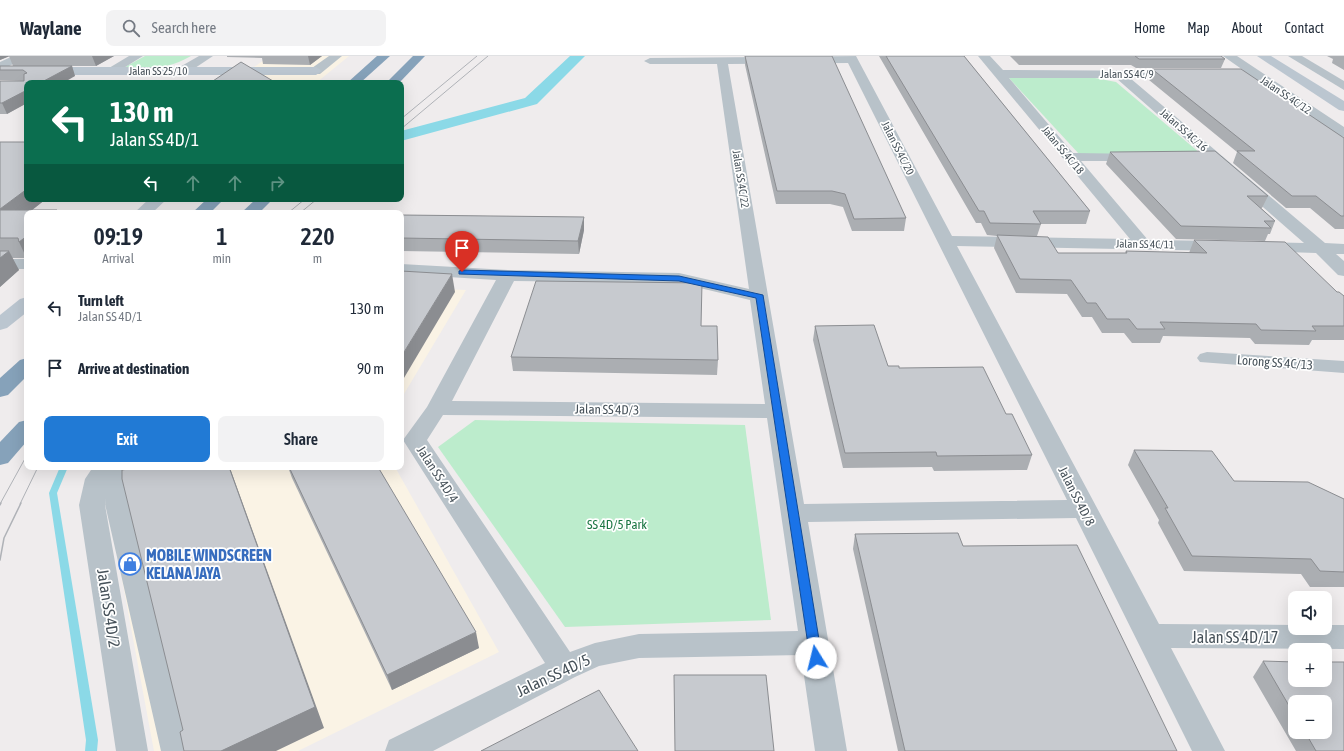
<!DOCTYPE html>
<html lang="en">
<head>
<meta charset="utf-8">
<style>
	body { margin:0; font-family:"Asap Condensed",sans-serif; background:#f2f2f3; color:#1f2937; height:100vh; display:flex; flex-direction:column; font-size:15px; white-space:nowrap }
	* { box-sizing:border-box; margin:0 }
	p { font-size:13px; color:#747a83 }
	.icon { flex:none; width:22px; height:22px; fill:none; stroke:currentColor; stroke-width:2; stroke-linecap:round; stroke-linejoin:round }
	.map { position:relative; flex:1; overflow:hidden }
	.side { position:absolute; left:24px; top:154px; width:380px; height:260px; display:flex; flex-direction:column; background:#fff; border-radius:8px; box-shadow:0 4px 16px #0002 }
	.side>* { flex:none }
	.hud { position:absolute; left:24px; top:24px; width:380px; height:122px; border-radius:8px; box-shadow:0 4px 16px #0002; background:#0b6e4f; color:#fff; overflow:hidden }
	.fabs { position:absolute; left:1288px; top:535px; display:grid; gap:8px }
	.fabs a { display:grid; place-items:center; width:44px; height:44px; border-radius:8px; background:#fff; box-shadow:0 4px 16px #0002; font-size:20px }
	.pin { position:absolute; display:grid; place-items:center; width:34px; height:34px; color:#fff; margin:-41px -17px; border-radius:50% 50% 50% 0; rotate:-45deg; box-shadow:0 0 4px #0007 }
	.pin .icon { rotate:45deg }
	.me { position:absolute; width:44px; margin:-22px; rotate:351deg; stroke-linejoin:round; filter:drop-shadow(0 0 3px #0008) }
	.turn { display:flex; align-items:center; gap:14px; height:84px; padding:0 20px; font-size:18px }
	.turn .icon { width:52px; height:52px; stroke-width:2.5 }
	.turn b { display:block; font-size:28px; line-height:34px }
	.lanes { display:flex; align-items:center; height:38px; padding:0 20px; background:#0003; justify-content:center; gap:20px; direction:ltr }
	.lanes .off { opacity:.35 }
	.eta { display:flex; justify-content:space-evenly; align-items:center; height:68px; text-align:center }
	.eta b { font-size:24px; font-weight:600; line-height:28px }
	.cta { display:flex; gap:8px; margin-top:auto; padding:8px 20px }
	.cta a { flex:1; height:46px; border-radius:8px; background:#217ad5; color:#fff; font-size:16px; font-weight:600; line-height:46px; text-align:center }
	.cta a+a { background:#f2f2f3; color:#1f2937 }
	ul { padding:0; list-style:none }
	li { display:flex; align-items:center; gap:12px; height:60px; padding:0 20px }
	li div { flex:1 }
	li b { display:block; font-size:15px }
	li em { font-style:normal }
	header { display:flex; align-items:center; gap:24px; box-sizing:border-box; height:56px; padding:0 20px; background:#fff; border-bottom:1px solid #e0e1e3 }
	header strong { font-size:19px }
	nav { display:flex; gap:22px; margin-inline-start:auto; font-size:14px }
	.search { width:280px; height:36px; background:#f2f2f3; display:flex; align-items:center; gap:10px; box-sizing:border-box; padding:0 14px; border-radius:8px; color:#747a83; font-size:15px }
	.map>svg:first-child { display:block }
</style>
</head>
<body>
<header>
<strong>Waylane</strong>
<div class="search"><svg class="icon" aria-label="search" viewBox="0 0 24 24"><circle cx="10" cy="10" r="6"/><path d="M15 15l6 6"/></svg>Search here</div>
<nav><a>Home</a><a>Map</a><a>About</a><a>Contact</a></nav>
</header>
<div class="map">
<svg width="1344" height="695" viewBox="0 0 1344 695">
	<rect width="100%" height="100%" fill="#efeced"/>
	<g fill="#faf3e5">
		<path d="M270,0H349L316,27H231Z"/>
		<path d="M401,231L466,234L401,343Z"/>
		<path d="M114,411H395L499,596L298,695H154L105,432Z"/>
	</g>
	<g fill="#bceccc">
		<path d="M145,0H191C166,14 152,12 125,11Z"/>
		<path d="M1008,21L1095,22L1116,26L1201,98H1079Z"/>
		<path d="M475,364L745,369L771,564L565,571L438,391Z"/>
	</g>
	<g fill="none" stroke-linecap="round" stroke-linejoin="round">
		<path fill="#8bd9e7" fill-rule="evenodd" d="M60,411H68L57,437L98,684L97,695H85L86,684L49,437Z"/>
		<path fill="#8bd9e7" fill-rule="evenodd" d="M570,0H585L537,48L401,85V75L525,42Z"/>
		<g fill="#b8c2c9" fill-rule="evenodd">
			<path d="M13,0H28L0,15V6Z"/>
			<path d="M129,0H143L114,18H106L104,15Z"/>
			<path d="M199,0H213L186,18H178L176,15L178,12Z"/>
			<path d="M329,0H342L320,18H312L310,15L312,12Z"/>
			<path d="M856,0L952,180L1130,183L978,0H990L1003,14L1184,15L1186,18L1184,21L1180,22H1130L1325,187L1344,188V198H1336L1344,205V220L1338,219L1316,197L1256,195L1253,191L1256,187L1262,186L1304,187L1116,22H1009L1073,97L1144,98L1146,101L1144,104L1139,105H1081L1148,184L1222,185L1228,186L1231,190L1228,194L1222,195L957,190L1159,568L1295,569V572H1325V569H1344V593L1171,592L1225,695H1192L1076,462L808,466L847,695H815L801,599L639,602L599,610L575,621L433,695H385L389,684L545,607L403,384L427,351L496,224L401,218V208L508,214L679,217L749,233L717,8H650L644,5L650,2ZM848,7L1067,444L804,448L728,8ZM514,225L679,227L750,244L765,348L452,345ZM443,359L767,362L798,575L639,578L595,587L570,596L427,384Z"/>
			<path d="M1223,0H1237L1344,71V81L1339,80L1253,22L1214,21L1212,18L1214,15L1243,14Z"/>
			<path d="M1288,0H1302L1344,25V34Z"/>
			<rect x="0" y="203" width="27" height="10"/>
			<path d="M1207,296L1344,305V317L1200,306L1197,302L1200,298Z"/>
			<path d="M93,411H137L131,420V448L193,695H161L105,448L106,442L105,449L148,695H116L79,449L85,423Z"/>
		</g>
		<g fill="#bbc6d0" fill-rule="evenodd">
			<path d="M1257,0H1271L1344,45V55L1339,54Z"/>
			<path d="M0,11H316L322,15L316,19H0Z"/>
			<path d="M149,143H167L152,157H134Z"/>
			<path d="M27,241V256L7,272L0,274V259L20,243Z"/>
		</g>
		<g fill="#86a2ba" fill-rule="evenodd">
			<path d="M377,0H390L360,27H347Z"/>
			<path d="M413,0H425L399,27H386Z"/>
			<path d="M207,143H224L210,157H192Z"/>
			<path d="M256,143H273L259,157H241Z"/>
			<path d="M27,302V320L8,339L0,341V322L20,304Z"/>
			<path d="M27,364V385L8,407L0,409V386L19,366Z"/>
		</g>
		<g stroke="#afb2b7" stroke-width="1">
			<path d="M401,63L477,0"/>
			<path d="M401,73L488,0"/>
			<path d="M288,157L305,143"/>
			<path d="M300,157L317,143"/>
			<path d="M0,448L27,399"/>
			<path d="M20,448L38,411"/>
		</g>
		<g stroke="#afb2b7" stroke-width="1.5">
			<path d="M0,449L1,447"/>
			<path d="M0,504L4,482L21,447"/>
		</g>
	</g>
	<g fill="#abaeb2" fill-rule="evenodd">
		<path d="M0,0H114L96,10H13L9,0L0,4Z"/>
		<path d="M227,0H322L310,9L263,8L262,2L227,1Z"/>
		<path d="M745,0L906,162L904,175H852L843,151L830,148H776L745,9Z"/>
		<path d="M879,0H964L1090,155L1086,168H1041L1037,180L1058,197H1125L1126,195L1189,197L1194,184L1337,236L1344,240V284H1312L1309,289L1255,288L1250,282L1163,280L1160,287H1132L1124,277H1102L1092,261H1082L1067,238L1016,237L994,192L997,180L987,179L981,167H976Z"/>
		<path d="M1010,0H1221L1225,3L1221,12H1136L1131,9H1019Z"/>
		<path d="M1327,0H1344V14L1332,7L1333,3Z"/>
		<path d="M0,10H72L75,20L27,27V47L7,58H0V25H24L0,24Z"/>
		<path d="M1152,13L1344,82V173H1335L1310,152H1286L1233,107L1237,96L1149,24Z"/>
		<path d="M0,86L27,143H46L32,154L27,157V203L26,202H12L19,214L0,231Z"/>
		<path d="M1110,96L1268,140L1262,152H1261L1275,165L1270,178H1268L1265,185L1176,183L1106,108Z"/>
		<path d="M401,159L584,161V174L579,198L401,195Z"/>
		<path d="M701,270L718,304L717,319L513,315L511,301Z"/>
		<path d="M815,270L888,310L899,312L1006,358L1032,399L1027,414L934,415L932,411L843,412L813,284Z"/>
		<path d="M1134,394L1234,425L1344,443V531H1310L1301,518L1184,515L1158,467L1159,464L1128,409Z"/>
		<path d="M288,411H378L479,592L392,634L292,422Z"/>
		<path d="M855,478L963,490L1177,695H898L853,493Z"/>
		<path d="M1263,605L1344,695H1296L1253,621ZM1295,646L1325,676H1295Z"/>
	</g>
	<g fill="#8b8d91">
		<path d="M0,0H10L0,4Z"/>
		<path d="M92,0H114L96,10Z"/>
		<path d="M308,0H322L310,9Z"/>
		<path d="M72,10L75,20L63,27H40Z"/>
		<path d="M27,34V47L7,58L2,47Z"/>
		<path d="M27,133V143H46L8,173L0,153Z"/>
		<path d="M584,161V174L579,198L578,185Z"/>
		<path d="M27,180V203L19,186Z"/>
		<path d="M9,195L19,214L0,231V202Z"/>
		<path d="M452,218L455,236L401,327V301Z"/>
		<path d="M229,411H231L230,412L324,672L276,695H221Z"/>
		<path d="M476,576L479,592L392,634L387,619Z"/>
	</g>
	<g fill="#c7cacf" stroke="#8b8d91">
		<path d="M745,0H832L906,162L854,163L845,138L832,135H777Z"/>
		<path d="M886,0H964L1090,155H1033L1041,168L990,167L984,155H979Z"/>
		<path d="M1135,0H1221L1225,3H1139Z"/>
		<path d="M241,6L273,25L270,27H210Z"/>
		<path d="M0,10H72L40,27H27V34L2,47H0V25H24V18L27,17L23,14H0Z"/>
		<path d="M1152,13H1241L1344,82V160H1341L1316,140H1292L1237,95H1255Z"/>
		<path d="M0,86H27V133L0,153Z"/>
		<path d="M1215,95L1268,140H1247L1275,165H1264L1271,172L1181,170L1110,96Z"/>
		<path d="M0,154H57L54,157H27V180L19,186L18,182H0Z"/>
		<path d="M401,159L584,161L578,185L401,182Z"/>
		<path d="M997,179L1048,181L1058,197H1127L1126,195L1207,197L1194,184L1285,186L1337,236H1339L1344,240V270H1312L1316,275L1261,274L1256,268L1160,266L1165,273H1137L1129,263H1107L1096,247H1087L1071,224L1020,223Z"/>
		<path d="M0,195H9L0,202Z"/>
		<path d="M401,215L452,218L401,301Z"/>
		<path d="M536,225L702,227L701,270H717L718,304L511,301Z"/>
		<path d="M874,269L888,310H899V312L983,311L1006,358H1012L1032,399L937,400L936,396L845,397L815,270Z"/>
		<path d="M1134,394L1212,395L1234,425L1308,426L1344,443V516L1320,515L1311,503L1192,500L1165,452H1168Z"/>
		<path d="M140,411H229L315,651L221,695H184L180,676L183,674L122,423V414Z"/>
		<path d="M289,411H378L476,576L387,619Z"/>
		<path d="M958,477L963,490L1077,489L1177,695H905L855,478Z"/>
		<path d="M1263,605L1295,606V624H1325V606H1344V695H1316L1305,676H1325V646H1295V660Z"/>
		<path d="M674,619H766L774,695H675Z"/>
		<path d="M599,634L638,695H481Z"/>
	</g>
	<path fill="#1a73e8" stroke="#114b97" d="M462,214L679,220L763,239L822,602L820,606L816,608L812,606L810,602L756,242L679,225L459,218V215Z"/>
	<defs>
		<g id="shop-ring" transform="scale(1.15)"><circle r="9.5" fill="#fff" stroke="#3f7fe0" stroke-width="1.5"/><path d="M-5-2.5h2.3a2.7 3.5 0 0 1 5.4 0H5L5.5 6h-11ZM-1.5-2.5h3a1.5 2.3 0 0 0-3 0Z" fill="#3f7fe0"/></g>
	</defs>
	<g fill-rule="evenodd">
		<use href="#shop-ring" x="130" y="508"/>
	</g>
	<g text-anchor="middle" stroke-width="3.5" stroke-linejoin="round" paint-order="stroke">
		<g font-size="11" fill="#465159" stroke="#fff">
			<text x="158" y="19">Jalan SS 25/10</text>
			<text x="1127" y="22">Jalan SS 4C/9</text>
			<text transform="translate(1286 39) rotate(34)" y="4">Jalan SS 4C/12</text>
			<text transform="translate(1184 74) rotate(41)" y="4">Jalan SS 4C/16</text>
			<text transform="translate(898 92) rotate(63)" y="4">Jalan SS 4C/20</text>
			<text transform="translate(1063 94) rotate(50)" y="4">Jalan SS 4C/18</text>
			<text transform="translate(741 123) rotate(81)" y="4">Jalan SS 4C/22</text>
			<text transform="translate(1145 188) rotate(1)" y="4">Jalan SS 4C/11</text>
		</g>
		<g font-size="13" fill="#465159" stroke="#fff">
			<text transform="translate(1275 306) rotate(4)" y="5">Lorong SS 4C/13</text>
			<text transform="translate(607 353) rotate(1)" y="5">Jalan SS 4D/3</text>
			<text transform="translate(438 418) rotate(57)" y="5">Jalan SS 4D/4</text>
			<text transform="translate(1077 440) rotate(63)" y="5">Jalan SS 4D/8</text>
		</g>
		<g font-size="13" fill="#1b7643" stroke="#fff">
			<text x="617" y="473">SS 4D/5 Park</text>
		</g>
		<g font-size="16" font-weight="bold" fill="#366cbe" stroke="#fff" text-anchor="start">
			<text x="146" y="505">MOBILE WINDSCREEN<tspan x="146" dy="18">KELANA JAYA</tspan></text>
		</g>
		<g font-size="16" fill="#465159" stroke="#fff">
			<text transform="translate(109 552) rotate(81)" y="6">Jalan SS 4D/2</text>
			<text x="1235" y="587">Jalan SS 4D/17</text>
			<text transform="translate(553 619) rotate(-25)" y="6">Jalan SS 4D/5</text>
		</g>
	</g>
</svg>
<div class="fabs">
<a><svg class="icon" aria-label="sound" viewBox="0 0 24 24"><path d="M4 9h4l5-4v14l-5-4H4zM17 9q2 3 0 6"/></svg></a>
<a>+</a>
<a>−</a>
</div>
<div class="pin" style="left:462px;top:216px;background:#d93025"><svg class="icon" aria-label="arrive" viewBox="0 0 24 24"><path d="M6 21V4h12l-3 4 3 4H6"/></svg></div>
<svg class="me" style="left:816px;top:602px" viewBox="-20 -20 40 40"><circle r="19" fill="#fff"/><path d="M0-13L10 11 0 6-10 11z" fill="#1a73e8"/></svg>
<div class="hud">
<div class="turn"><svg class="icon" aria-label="left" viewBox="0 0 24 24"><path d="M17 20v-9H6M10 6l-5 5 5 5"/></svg><div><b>130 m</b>Jalan SS 4D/1</div></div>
<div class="lanes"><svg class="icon" aria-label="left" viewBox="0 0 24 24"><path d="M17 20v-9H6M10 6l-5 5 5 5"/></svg><svg class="icon off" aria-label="ahead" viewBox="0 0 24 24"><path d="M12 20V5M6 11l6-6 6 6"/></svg><svg class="icon off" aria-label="ahead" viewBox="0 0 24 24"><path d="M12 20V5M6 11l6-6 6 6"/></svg><svg class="icon off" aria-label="right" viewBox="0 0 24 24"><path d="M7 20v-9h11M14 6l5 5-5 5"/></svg></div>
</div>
<section class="side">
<div class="eta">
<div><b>09:19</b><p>Arrival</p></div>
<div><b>1</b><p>min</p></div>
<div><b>220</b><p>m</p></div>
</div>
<ul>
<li><svg class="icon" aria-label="left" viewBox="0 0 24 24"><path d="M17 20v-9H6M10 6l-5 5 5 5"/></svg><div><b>Turn left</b><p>Jalan SS 4D/1</p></div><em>130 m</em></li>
<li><svg class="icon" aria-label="arrive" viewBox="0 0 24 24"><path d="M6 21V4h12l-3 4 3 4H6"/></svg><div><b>Arrive at destination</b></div><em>90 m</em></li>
</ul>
<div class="cta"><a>Exit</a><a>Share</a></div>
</section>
</div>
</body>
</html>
